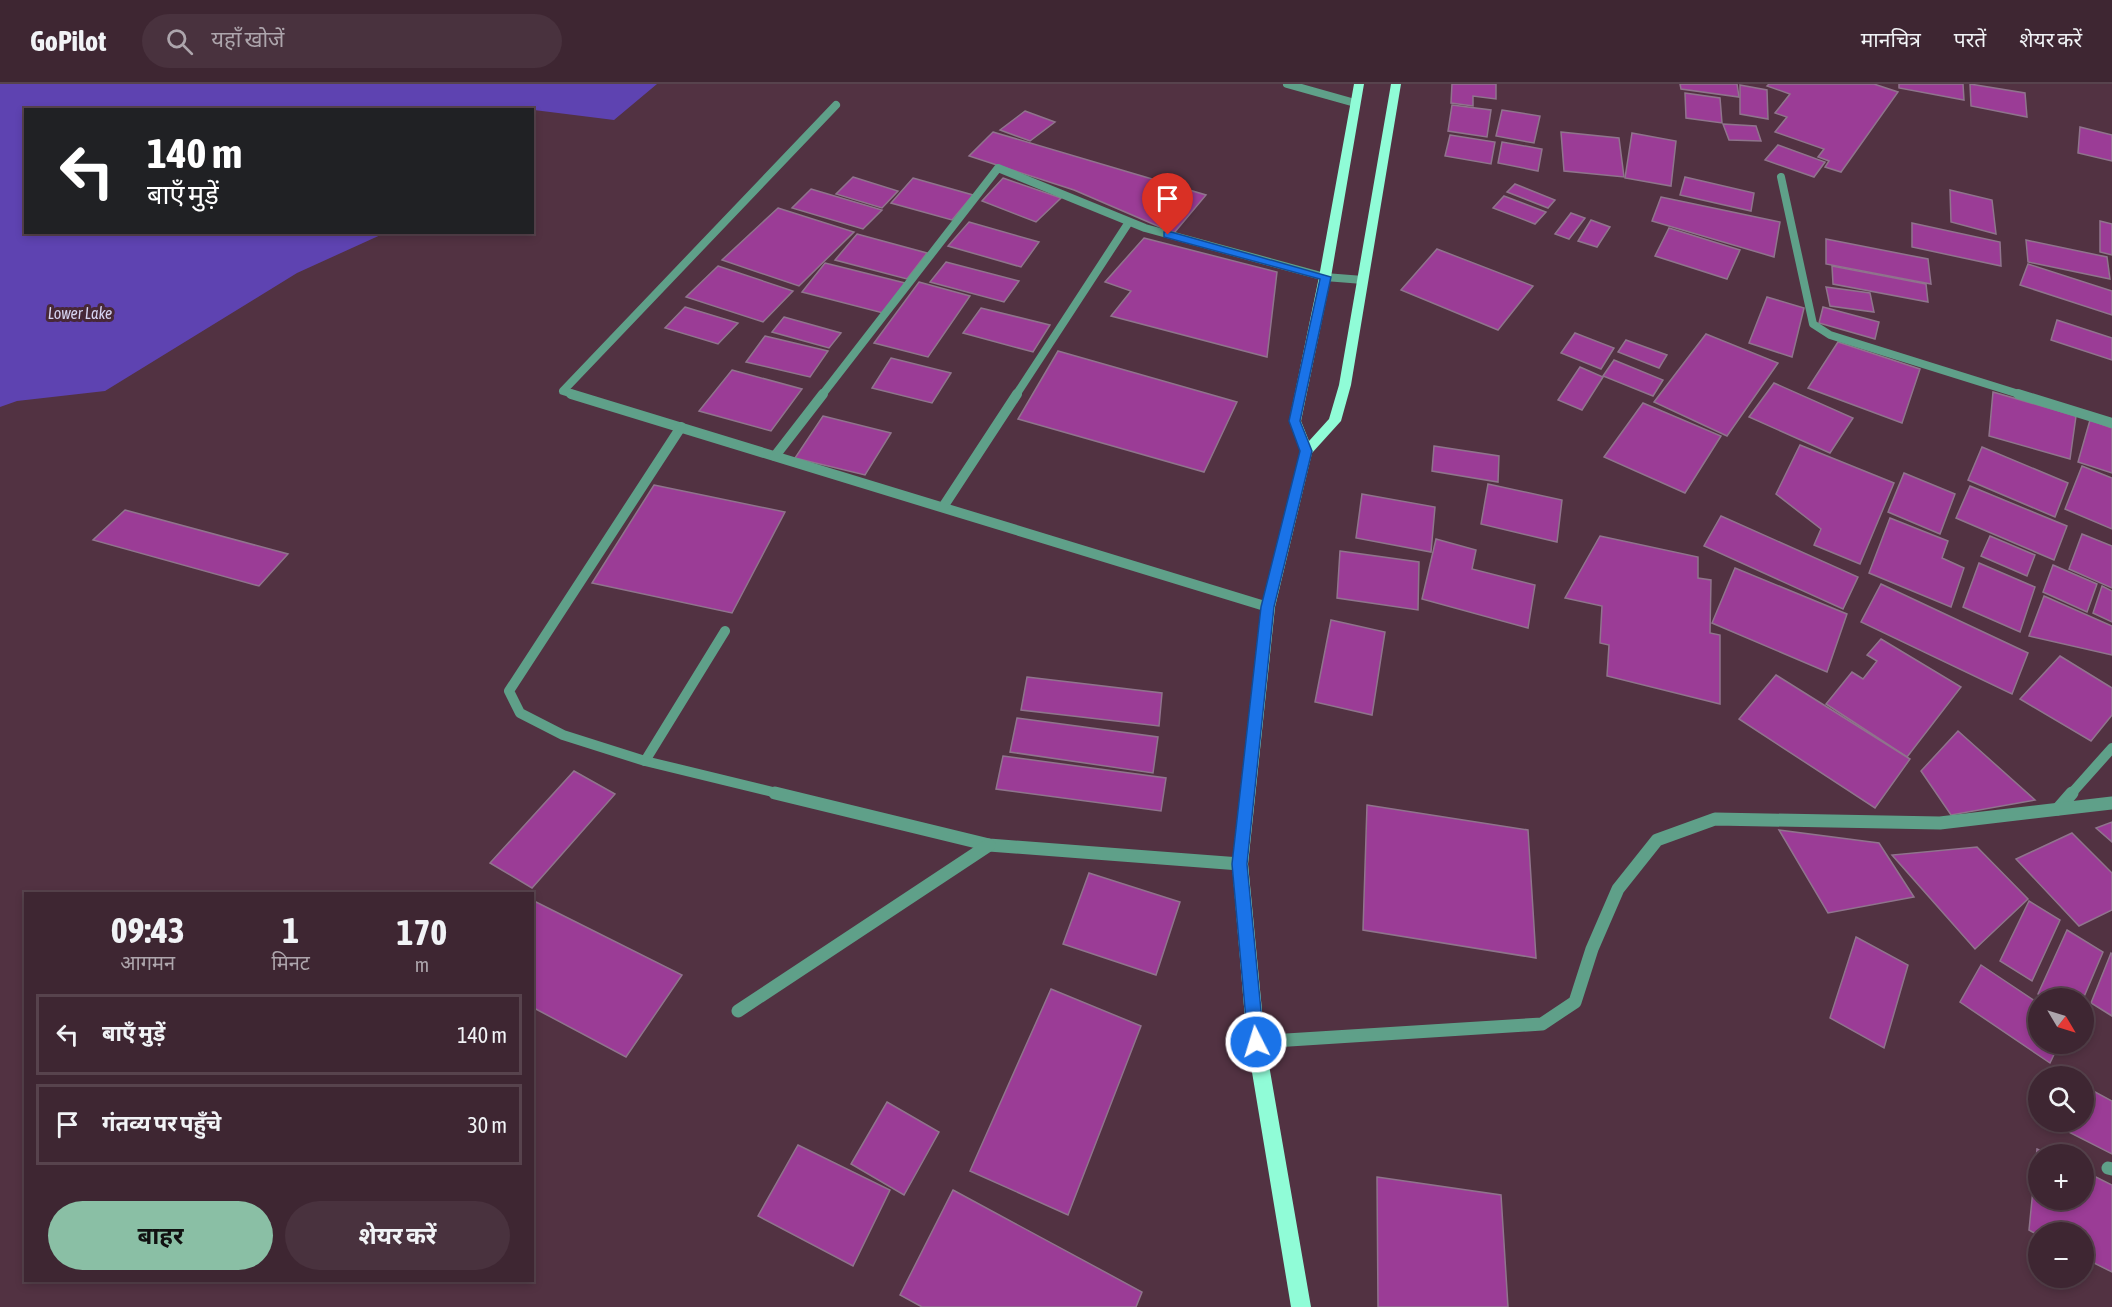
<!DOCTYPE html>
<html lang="hi">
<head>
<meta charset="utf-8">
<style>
	body { margin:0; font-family:"Asap Condensed","Noto Sans Devanagari",sans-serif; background:#49323e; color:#f1f3f6; height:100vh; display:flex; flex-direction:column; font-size:22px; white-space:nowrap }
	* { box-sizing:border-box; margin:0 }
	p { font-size:20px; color:#ada5ac }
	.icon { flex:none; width:33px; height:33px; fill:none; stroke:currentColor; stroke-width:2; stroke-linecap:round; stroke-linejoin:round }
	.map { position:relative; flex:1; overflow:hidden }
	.panel { position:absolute; left:24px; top:808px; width:510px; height:390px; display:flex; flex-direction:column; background:#3e2632; border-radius:0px; box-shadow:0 3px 9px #0003,0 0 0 2px #57434d }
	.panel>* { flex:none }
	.hud { position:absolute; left:24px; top:24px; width:510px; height:126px; border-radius:0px; box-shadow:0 3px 9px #0003,0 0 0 2px #57434d; background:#202124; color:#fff; overflow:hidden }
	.needle { width:39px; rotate:128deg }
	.tools { position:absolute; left:2028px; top:904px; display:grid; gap:12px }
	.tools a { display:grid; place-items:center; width:66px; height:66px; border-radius:50%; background:#3e2632; box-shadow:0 3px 9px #0003,0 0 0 2px #57434d; font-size:30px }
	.pin { position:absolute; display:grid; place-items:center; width:51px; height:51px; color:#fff; margin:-62px -26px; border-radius:50% 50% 50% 0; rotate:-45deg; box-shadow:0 0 6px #0007 }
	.pin .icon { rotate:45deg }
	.me { position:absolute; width:66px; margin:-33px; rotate:355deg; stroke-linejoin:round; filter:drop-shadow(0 0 4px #0008) }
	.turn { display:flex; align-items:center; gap:21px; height:126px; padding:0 24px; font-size:27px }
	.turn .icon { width:78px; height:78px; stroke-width:2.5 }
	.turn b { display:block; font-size:42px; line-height:51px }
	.eta { display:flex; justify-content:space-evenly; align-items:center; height:102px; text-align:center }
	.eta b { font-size:36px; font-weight:700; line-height:42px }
	.primary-button { display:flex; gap:12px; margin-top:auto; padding:12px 24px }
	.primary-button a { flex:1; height:69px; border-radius:36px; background:#8abfa5; color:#111; font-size:24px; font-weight:700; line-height:69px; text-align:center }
	.primary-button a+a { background:#49323e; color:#f1f3f6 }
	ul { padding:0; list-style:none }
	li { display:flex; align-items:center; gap:18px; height:81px; margin:0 12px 9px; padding:0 12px; border:3px solid #57434d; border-radius:0px }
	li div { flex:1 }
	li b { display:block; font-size:22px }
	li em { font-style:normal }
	header { display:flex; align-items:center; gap:36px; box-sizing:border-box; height:84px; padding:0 30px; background:#3e2632; border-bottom:2px solid #57434d }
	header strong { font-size:28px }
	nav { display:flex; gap:33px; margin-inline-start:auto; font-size:21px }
	.search { width:420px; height:54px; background:#49323e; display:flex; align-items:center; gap:15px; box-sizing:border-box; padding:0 21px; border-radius:33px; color:#ada5ac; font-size:22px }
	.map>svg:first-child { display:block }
</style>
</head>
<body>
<header>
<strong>GoPilot</strong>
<div class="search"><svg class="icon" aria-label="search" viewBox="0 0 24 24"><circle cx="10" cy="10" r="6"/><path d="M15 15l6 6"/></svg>यहाँ खोजें</div>
<nav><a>मानचित्र</a><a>परतें</a><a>शेयर करें</a></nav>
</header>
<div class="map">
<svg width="2112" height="1223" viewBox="0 0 2112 1223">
	<rect width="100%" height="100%" fill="#523242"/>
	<path fill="#5e43b1" d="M0,0H657L614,36L503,22L501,26H26V148L385,149L297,189L105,307L17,317L0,323Z"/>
	<g fill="#9b3c96" stroke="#90748d" stroke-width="1.5">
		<path d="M1452,0H1496V15L1473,12V22L1451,19Z"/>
		<path d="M1680,0H1737L1739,13L1681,5Z"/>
		<path d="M1769,0H1874L1898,8L1841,88L1825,83L1829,77L1818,73L1824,65L1775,48L1787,33L1775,29L1790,10L1767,2Z"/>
		<path d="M1899,0H1963L1964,16L1899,4Z"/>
		<path d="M1970,0L2025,9L2027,33L1971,22Z"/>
		<path d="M1740,1L1767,6L1768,35L1740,30Z"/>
		<path d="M1685,9L1720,14L1722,39L1686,34Z"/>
		<path d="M1452,21L1491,26L1487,53L1448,47Z"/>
		<path d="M1502,26L1540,32L1534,59L1496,52Z"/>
		<path d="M1025,27L1055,38L1030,57L1000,46Z"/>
		<path d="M1723,40L1756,42L1761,57L1729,56Z"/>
		<path d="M2080,43L2112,51V77L2078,69Z"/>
		<path d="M993,48L1206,111L1174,149L1074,106L969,72Z"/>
		<path d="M1561,48L1619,54L1624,93L1564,87Z"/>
		<path d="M1632,49L1676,57L1671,102L1625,94Z"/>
		<path d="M1450,51L1495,58L1491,80L1445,72Z"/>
		<path d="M1502,58L1542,65L1538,87L1498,79Z"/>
		<path d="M1778,61L1825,78L1814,93L1765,76Z"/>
		<path d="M853,93L898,107L882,124L836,110Z"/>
		<path d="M1685,93L1754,109L1751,127L1680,111Z"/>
		<path d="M913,94L973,111L952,136L891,119Z"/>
		<path d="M1003,94L1061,114L1036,138L982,117Z"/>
		<path d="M1515,100L1555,116L1548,124L1507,108Z"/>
		<path d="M811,105L882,126L863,145L792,124Z"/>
		<path d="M1950,106L1992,116L1996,150L1951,138Z"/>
		<path d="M1504,112L1546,128L1535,140L1493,124Z"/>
		<path d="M1661,113L1780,138L1774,173L1652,137Z"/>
		<path d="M778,124L854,148L799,202L722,176Z"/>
		<path d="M1571,129L1585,134L1569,155L1555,150Z"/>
		<path d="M1591,136L1610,143L1597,163L1578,157Z"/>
		<path d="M2100,137L2112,140V171L2100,168Z"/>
		<path d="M969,138L1039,158L1021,183L948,162Z"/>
		<path d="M1912,139L2000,158L2001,182L1912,163Z"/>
		<path d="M1669,144L1740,166L1727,195L1655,172Z"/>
		<path d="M857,150L927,169L907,195L835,176Z"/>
		<path d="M1144,154L1277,188L1267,273L1111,232L1131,207L1105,198Z"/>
		<path d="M1826,155L1928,175L1931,200L1826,180Z"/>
		<path d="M2026,156L2107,173L2110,195L2028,178Z"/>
		<path d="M1437,165L1533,202L1498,246L1401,206Z"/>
		<path d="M946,178L1019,197L1004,218L930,198Z"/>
		<path d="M825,179L905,199L883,229L802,208Z"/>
		<path d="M2028,180L2112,207V231L2020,201Z"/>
		<path d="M718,182L793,207L763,238L686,213Z"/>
		<path d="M1832,182L1926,200L1928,218L1833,200Z"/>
		<path d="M919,198L970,212L928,273L874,259Z"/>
		<path d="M1826,203L1870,209L1874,228L1830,222Z"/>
		<path d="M1767,213L1804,224L1792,273L1749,259Z"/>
		<path d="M685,223L738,239L718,260L665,244Z"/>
		<path d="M1823,223L1879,238L1875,255L1819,239Z"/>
		<path d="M981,224L1050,241L1033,268L963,249Z"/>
		<path d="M784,233L841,249L829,264L772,248Z"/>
		<path d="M2057,236L2112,254V276L2051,256Z"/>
		<path d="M1575,249L1614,264L1601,285L1561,269Z"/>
		<path d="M1706,250L1778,279L1727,352L1654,318Z"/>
		<path d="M765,252L828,267L810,293L746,278Z"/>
		<path d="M1626,256L1667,271L1659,284L1618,268Z"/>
		<path d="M1838,258L1920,285L1902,339L1808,304Z"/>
		<path d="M1058,267L1237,318L1204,388L1018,335Z"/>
		<path d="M891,274L951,289L932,319L872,304Z"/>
		<path d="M1614,276L1663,296L1653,312L1603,292Z"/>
		<path d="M1580,283L1603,293L1582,326L1558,316Z"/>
		<path d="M732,286L802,305L771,347L699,327Z"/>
		<path d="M1774,299L1853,334L1830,369L1749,333Z"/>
		<path d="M1993,308L2076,332L2070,375L1989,352Z"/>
		<path d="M1643,319L1721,352L1685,409L1604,373Z"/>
		<path d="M823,332L891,349L865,391L795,374Z"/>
		<path d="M2090,336L2112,344V389L2078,378Z"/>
		<path d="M1800,361L1894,399L1860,480L1814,461L1821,445L1776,410Z"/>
		<path d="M1434,362L1499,372L1498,398L1432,387Z"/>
		<path d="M1982,363L2068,399L2055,433L1968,396Z"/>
		<path d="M2082,382L2112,394V445L2065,425Z"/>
		<path d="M1904,389L1955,410L1940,450L1888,428Z"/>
		<path d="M1488,400L1562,416L1557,458L1481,440Z"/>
		<path d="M654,401L785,428L732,529L592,499Z"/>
		<path d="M1970,402L2067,442L2054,476L1956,434Z"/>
		<path d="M1362,410L1435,423L1431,468L1356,454Z"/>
		<path d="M125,426L288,470L259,502L93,456Z"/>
		<path d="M1721,432L1858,493L1843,525L1704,462Z"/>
		<path d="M1890,434L1948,457L1942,474L1964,484L1951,523L1869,489Z"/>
		<path d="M2082,450L2112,462V504L2069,485Z"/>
		<path d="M1600,452L1698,473V494L1711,496L1710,549L1720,551V620L1607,592L1609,561L1600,559L1602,522L1565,514Z"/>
		<path d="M1990,452L2035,471L2027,492L1981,472Z"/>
		<path d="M1436,455L1476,466L1472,485L1535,501L1528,544L1422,515Z"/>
		<path d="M1340,467L1419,478L1418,526L1337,514Z"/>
		<path d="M1979,479L2035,503L2020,548L1963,523Z"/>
		<path d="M2053,481L2097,500L2087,528L2043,508Z"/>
		<path d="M1735,484L1847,530L1827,588L1712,539Z"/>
		<path d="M1881,500L2028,569L2012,610L1861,538Z"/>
		<path d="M2102,502L2112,507V538L2093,529Z"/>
		<path d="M2044,512L2112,542V571L2029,552Z"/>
		<path d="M1331,536L1385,548L1372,631L1315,618Z"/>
		<path d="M1881,555L1961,603L1907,673L1826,620L1852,588L1863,595L1877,577L1867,571Z"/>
		<path d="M2060,572L2112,604V631L2091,657L2020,615Z"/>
		<path d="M1776,591L1910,675L1875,724L1739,635Z"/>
		<path d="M1027,593L1162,609L1159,642L1021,626Z"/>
		<path d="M1017,634L1158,653L1153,689L1010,668Z"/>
		<path d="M1958,647L2035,716L1951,731L1921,687Z"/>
		<path d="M1003,672L1166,694L1161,727L996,705Z"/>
		<path d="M574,687L615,710L532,804L490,779Z"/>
		<path d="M1367,721L1528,746L1536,874L1363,846Z"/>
		<path d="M2112,738V758L2096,744Z"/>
		<path d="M1779,746L1879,759L1914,813L1828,829Z"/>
		<path d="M2072,749L2112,789V826L2079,842L2016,775Z"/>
		<path d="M1977,763L2028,815L1975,865L1892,771Z"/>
		<path d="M1089,789L1180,818L1156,891L1063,860Z"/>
		<path d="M532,816L682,891L626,973L532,923Z"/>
		<path d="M2029,817L2060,836L2032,897L2000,877Z"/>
		<path d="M2067,846L2103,868L2083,915H2046L2038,910Z"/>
		<path d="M1856,853L1908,881L1884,964L1830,934Z"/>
		<path d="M2111,869L2112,870V932L2091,919Z"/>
		<path d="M1981,881L2038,919V960H2059L2050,979L1960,918Z"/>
		<path d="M1051,905L1141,942L1068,1131L970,1087Z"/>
		<path d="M2084,1002L2112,1017V1070L2057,1042V1038H2084Z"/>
		<path d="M887,1018L939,1048L904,1111L851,1080Z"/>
		<path d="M798,1061L890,1106L853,1182L758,1132Z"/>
		<path d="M2037,1065L2050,1071H2038V1116H2084V1087L2112,1101V1188L2084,1174V1149H2038V1151L2029,1146Z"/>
		<path d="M1377,1093L1501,1111L1508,1223H1378Z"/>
		<path d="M953,1106L1142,1208L1136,1223H922L900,1211Z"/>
	</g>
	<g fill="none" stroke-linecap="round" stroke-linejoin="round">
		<g stroke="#5fa089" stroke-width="8">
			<path d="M1287,0L1355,19"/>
			<path d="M1781,93L1813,240L1830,251L2022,311"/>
			<path d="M576,311L563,307L836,21"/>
			<path d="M822,311L998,84L1145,144L1325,193L1363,196"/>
			<path d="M1016,311L1129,138"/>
		</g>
		<g stroke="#5fa089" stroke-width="10">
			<path d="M571,310L1268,523"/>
			<path d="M2018,310L2112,339"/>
			<path d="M681,343L509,607L520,629L563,651L645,677L781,710"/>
			<path d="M775,372L823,310"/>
			<path d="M943,423L1017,310"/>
			<path d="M645,677L725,547"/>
			<path d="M2071,710L2112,664"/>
		</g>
		<g stroke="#5fa089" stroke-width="13">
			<path d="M775,709L989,761L1240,780"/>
			<path d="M2058,725L2072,709"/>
			<path d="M738,927L989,761"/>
			<path d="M1256,958L1542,940L1575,918L1592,865L1618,805L1657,756L1715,735L1940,739L2112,719"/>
			<path d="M2108,1084L2112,1085"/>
		</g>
		<path fill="#90fcd7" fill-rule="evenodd" d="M1354,0H1364L1331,193L1301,337L1309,357L1329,335L1339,301L1391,0H1401L1351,301L1341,337L1312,369L1275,523L1248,780L1265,958L1311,1223H1291L1247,958L1232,780L1261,523L1300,367L1289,337L1319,193Z"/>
	</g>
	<path fill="#1a73e8" stroke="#114b97" stroke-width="1.5" d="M1164,148H1171L1331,193L1300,337L1312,367L1274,523L1247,780L1264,958L1262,964L1256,966L1250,964L1248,958L1232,780L1261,523L1300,367L1289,337L1320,195L1164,153Z"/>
	<g text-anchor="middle" stroke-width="6" stroke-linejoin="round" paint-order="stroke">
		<g font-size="16" font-style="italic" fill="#d7d4f1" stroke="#472837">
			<text x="80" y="235">Lower Lake</text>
		</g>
	</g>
</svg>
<div class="tools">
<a><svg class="needle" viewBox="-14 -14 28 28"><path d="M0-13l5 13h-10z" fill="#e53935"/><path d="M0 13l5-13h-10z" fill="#ada5ac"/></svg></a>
<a><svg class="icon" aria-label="search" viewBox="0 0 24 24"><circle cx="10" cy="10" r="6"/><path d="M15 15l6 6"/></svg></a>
<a>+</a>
<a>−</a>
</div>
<div class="pin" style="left:1168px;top:151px;background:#d93025"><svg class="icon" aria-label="arrive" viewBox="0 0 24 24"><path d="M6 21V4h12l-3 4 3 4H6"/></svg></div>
<svg class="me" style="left:1256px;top:958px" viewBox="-20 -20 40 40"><circle r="17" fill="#1a73e8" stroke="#fff" stroke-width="3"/><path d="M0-11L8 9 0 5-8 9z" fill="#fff"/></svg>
<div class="hud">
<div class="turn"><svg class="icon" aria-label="left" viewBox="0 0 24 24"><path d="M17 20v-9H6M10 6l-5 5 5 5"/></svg><div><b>140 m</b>बाएँ मुड़ें</div></div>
</div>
<section class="panel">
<div class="eta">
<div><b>09:43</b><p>आगमन</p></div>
<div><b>1</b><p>मिनट</p></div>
<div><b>170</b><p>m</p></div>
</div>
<ul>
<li><svg class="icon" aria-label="left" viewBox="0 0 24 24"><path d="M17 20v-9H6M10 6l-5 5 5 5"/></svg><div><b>बाएँ मुड़ें</b></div><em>140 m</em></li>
<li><svg class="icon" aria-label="arrive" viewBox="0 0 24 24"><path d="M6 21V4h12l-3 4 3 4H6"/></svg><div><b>गंतव्य पर पहुँचे</b></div><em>30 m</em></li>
</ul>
<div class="primary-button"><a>बाहर</a><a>शेयर करें</a></div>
</section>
</div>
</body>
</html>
